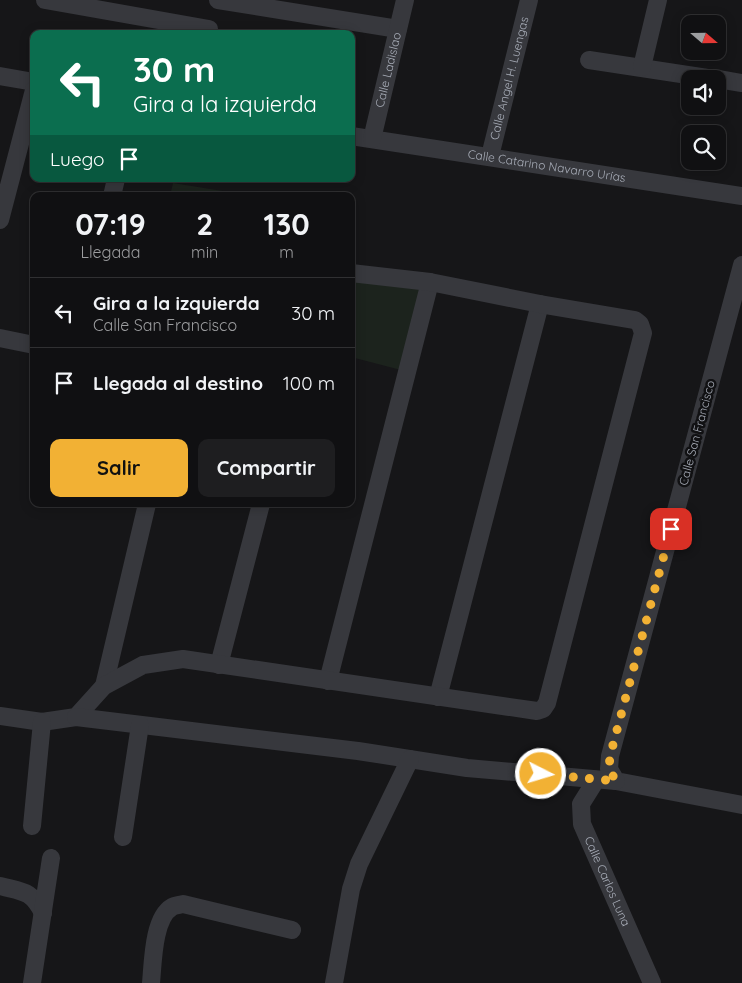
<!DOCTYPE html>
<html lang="es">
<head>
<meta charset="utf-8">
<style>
	body { margin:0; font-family:Quicksand,sans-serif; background:#1e1e20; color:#f1f3f6; height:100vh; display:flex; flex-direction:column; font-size:19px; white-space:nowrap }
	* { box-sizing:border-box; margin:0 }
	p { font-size:16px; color:#9c9d9f }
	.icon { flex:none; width:28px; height:28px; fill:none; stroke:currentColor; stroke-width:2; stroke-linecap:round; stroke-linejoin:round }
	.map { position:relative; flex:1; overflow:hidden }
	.side { position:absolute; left:30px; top:192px; width:325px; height:315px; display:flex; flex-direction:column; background:#101012; border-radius:10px; box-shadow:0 2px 12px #0003,0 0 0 1px #303032 }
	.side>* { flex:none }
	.hud { position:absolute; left:30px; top:30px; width:325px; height:152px; border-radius:10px; box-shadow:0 2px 12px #0003,0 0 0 1px #303032; background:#0b6e4f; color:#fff; overflow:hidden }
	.needle { width:32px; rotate:110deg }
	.tools { position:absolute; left:681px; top:15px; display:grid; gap:10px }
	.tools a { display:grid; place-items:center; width:45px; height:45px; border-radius:10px; background:#101012; box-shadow:0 2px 12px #0003,0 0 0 1px #303032; font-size:25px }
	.pin { position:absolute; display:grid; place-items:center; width:42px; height:42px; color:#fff; margin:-21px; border-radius:10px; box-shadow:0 2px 8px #0006 }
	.me { position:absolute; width:55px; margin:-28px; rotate:95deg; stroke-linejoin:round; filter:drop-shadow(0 0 4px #0008) }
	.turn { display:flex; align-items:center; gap:18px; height:105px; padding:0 20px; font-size:22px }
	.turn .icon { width:65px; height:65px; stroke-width:2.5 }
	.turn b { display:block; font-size:35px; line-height:42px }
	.then { display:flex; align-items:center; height:48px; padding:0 20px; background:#0003; gap:10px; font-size:19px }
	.eta { display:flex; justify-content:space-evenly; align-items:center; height:85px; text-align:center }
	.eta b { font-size:30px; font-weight:700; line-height:35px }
	.primary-button { display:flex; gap:10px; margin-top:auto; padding:10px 20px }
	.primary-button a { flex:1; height:58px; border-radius:10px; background:#f2b134; color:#111; font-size:20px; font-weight:700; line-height:58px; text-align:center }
	.primary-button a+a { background:#1e1e20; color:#f1f3f6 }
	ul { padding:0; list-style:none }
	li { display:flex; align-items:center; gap:15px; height:70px; padding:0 20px; border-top:1px solid #303032 }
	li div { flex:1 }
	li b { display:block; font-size:19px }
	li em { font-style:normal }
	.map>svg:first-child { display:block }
</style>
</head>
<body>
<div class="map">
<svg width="742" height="983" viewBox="0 0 742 983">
	<rect width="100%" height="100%" fill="#161618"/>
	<g fill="#1c231d">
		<path d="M173,183L235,193V196H170Z"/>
		<path d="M351,276L420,288L401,370L351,357Z"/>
	</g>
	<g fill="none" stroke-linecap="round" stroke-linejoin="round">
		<g stroke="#37383d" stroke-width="18">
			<path d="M45,0L209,29"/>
			<path d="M218,0L398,29"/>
			<path d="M589,60L714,79"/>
			<path d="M642,67L658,0"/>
			<path d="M0,76L34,82"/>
			<path d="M718,79L742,83"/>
			<path id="s1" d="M351,136L742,196"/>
			<path id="s2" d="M372,139L405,0"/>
			<path id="s3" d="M490,156L529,0"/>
			<path d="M112,196L116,179"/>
			<path d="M0,220L34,90"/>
			<path d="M742,265L610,756L609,769L616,781L742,805"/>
			<path d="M0,338L34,345"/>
			<path d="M219,665L261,504"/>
			<path d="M328,681L430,282"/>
			<path d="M104,686L147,504"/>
			<path d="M438,697L540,304"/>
			<path d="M0,716L42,722L76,717L104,686L143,665L183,659L537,711L543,709L547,703L643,333L640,324L635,320L540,304L430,282L351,273"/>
			<path d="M76,717L358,751L467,768L616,781"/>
			<path id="s4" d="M596,780L581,804L582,824L652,983"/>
			<path d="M32,826L42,722"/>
			<path d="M123,837L140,725"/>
			<path d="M0,886C23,892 31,890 43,913"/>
			<path d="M32,983L51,858"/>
			<path d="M151,983C153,963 153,918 172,907C175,905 180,905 183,904L292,930"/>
			<path d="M334,983L351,889L359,864L410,759"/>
		</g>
	</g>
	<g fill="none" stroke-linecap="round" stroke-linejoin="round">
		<path stroke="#f2b134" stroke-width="9" stroke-dasharray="0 16.2" d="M541,774L616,781L609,769L610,756L671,529"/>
	</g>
	<g text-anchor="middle" stroke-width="5" stroke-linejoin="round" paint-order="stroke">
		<g font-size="12" fill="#a8adb8" stroke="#111113">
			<text dy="4" stroke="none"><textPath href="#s2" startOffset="71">Calle Ladislao</textPath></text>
			<text dy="4" stroke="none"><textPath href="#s3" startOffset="80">Calle Angel H. Luengas</textPath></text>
			<text dy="4" stroke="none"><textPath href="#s1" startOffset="198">Calle Catarino Navarro Urías</textPath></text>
			<text transform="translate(697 433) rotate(-75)" y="4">Calle San Francisco</text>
			<text dy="4" stroke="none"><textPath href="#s4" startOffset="111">Calle Carlos Luna</textPath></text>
		</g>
	</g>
</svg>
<div class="tools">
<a><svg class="needle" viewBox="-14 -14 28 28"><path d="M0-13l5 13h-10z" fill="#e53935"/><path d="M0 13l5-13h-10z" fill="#9c9d9f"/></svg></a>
<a><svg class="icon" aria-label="sound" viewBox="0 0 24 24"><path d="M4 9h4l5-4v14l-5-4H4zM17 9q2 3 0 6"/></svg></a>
<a><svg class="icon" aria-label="search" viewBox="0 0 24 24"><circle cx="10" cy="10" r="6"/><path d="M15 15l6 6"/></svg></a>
</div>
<div class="pin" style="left:671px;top:529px;background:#d93025"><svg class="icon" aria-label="arrive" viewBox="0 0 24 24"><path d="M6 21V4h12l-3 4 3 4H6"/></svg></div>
<svg class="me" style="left:541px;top:774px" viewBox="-20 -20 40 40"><circle r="17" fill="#f2b134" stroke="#fff" stroke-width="3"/><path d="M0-11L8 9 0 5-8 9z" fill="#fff"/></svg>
<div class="hud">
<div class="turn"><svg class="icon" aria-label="left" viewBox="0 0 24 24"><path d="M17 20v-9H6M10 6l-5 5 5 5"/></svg><div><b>30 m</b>Gira a la izquierda</div></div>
<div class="then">Luego<svg class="icon" aria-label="arrive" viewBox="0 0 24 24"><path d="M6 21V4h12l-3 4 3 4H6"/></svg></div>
</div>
<section class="side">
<div class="eta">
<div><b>07:19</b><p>Llegada</p></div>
<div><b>2</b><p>min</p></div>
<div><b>130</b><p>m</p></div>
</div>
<ul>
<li><svg class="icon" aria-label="left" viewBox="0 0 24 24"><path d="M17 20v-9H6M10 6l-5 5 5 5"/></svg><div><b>Gira a la izquierda</b><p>Calle San Francisco</p></div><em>30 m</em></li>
<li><svg class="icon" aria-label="arrive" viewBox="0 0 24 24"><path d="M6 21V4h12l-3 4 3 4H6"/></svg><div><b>Llegada al destino</b></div><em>100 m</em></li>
</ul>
<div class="primary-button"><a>Salir</a><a>Compartir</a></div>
</section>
</div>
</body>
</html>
